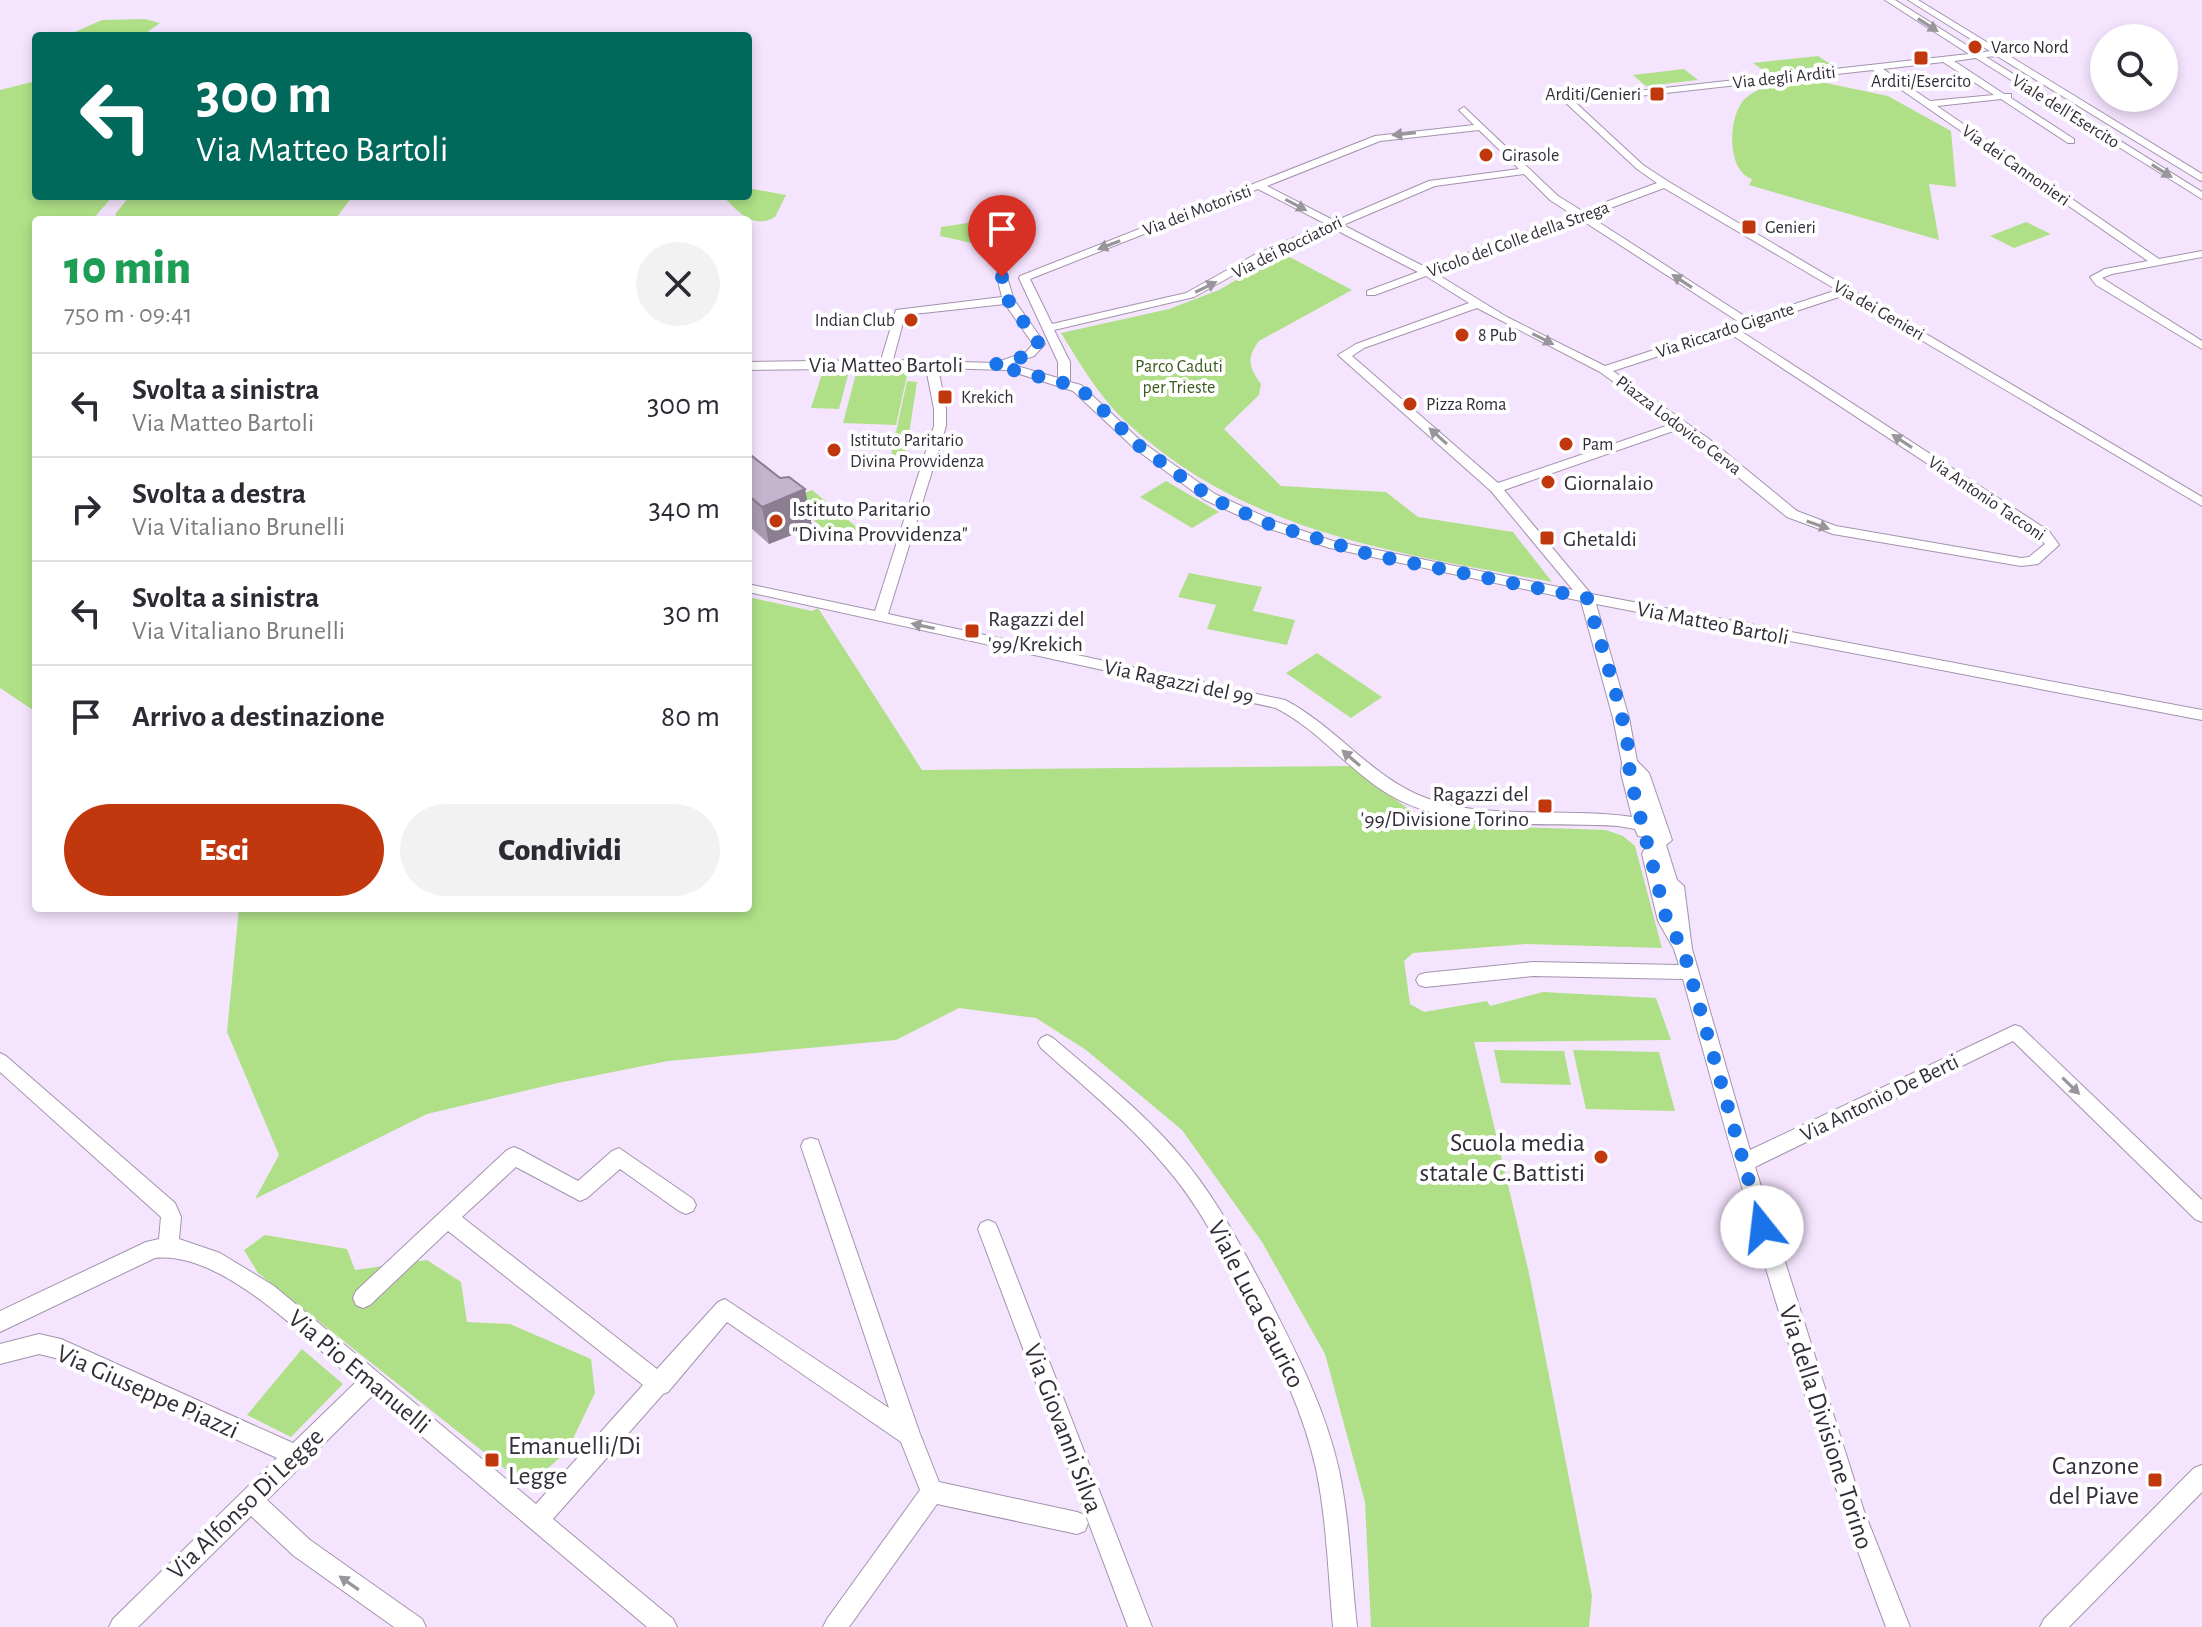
<!DOCTYPE html>
<html lang="it">
<head>
<meta charset="utf-8">
<style>
	body { margin:0; font-family:"Alegreya Sans",sans-serif; background:#f2f2f3; color:#2b2b33; height:100vh; display:flex; flex-direction:column; font-size:30px; white-space:nowrap }
	* { box-sizing:border-box; margin:0 }
	p { font-size:26px; color:#7c7c81 }
	.icon { flex:none; width:44px; height:44px; fill:none; stroke:currentColor; stroke-width:2; stroke-linecap:round; stroke-linejoin:round }
	.map { position:relative; flex:1; overflow:hidden }
	.side { position:absolute; left:32px; top:216px; width:720px; height:696px; display:flex; flex-direction:column; background:#fff; border-radius:8px; box-shadow:0 4px 12px #0003 }
	.side>* { flex:none }
	.top-card { position:absolute; left:32px; top:32px; width:720px; height:168px; border-radius:8px; box-shadow:0 4px 12px #0003; background:#00695c; color:#fff; overflow:hidden }
	.controls { position:absolute; left:2090px; top:24px; display:grid; gap:16px }
	.controls a { display:grid; place-items:center; width:88px; height:88px; border-radius:50%; background:#fff; box-shadow:0 4px 12px #0003; font-size:40px }
	.pin { position:absolute; display:grid; place-items:center; width:68px; height:68px; color:#fff; margin:-82px -34px; border-radius:50% 50% 50% 0; rotate:-45deg; box-shadow:0 0 8px #0007 }
	.pin .icon { rotate:45deg }
	.me { position:absolute; width:88px; margin:-44px; rotate:344deg; stroke-linejoin:round; filter:drop-shadow(0 0 6px #0008) }
	.turn { display:flex; align-items:center; gap:28px; height:168px; padding:0 32px; font-size:36px }
	.turn .icon { width:104px; height:104px; stroke-width:2.5 }
	.turn b { display:block; font-size:56px; line-height:68px }
	.round { display:grid; place-items:center; flex:none; width:84px; height:84px; border-radius:42px; background:#f2f2f3 }
	.head { display:flex; align-items:center; justify-content:space-between; height:136px; padding:0 32px }
	h1 { font-size:48px; font-weight:800; line-height:60px; color:#1e9e55 }
	.button { display:flex; gap:16px; margin-top:auto; padding:16px 32px }
	.button a { flex:1; height:92px; border-radius:48px; background:#c1380f; color:#fff; font-size:32px; font-weight:800; line-height:92px; text-align:center }
	.button a+a { background:#f2f2f3; color:#2b2b33 }
	ul { padding:0; list-style:none }
	li { display:flex; align-items:center; gap:24px; height:104px; padding:0 32px; border-top:2px solid #e1e1e2 }
	li div { flex:1 }
	li b { display:block; font-size:30px }
	li em { font-style:normal }
	.map>svg:first-child { display:block }
</style>
</head>
<body>
<div class="map">
<svg width="2202" height="1627" viewBox="0 0 2202 1627">
	<rect width="100%" height="100%" fill="#f5e4fe"/>
	<g fill="#afe088">
		<path d="M145,19L160,23L142,36H66L102,20Z"/>
		<path d="M1818,56L1832,65L1767,73L1753,63Z"/>
		<path d="M1684,69L1698,80L1646,86L1633,75Z"/>
		<path d="M36,81V196H113L92,220H36V357L33,366H36V712L0,688V90Z"/>
		<path d="M1821,82L1888,96L1951,131L1956,187L1929,184L1939,240L1749,185L1752,179C1725,171 1728,111 1747,97C1767,81 1797,82 1821,82Z"/>
		<path d="M748,188L786,195L775,217C753,230 737,211 723,196H748Z"/>
		<path d="M130,196H347L351,198L335,220H115L116,213Z"/>
		<path d="M974,222L988,223L997,241L976,244L940,236L941,227Z"/>
		<path d="M2026,222L2051,234L2014,248L1990,236Z"/>
		<path d="M1282,253L1352,290L1259,341C1246,359 1249,367 1261,384L1259,395L1224,429L1281,486L1386,492L1418,517L1513,532L1552,582C1397,553 1241,533 1121,417C1097,393 1079,362 1061,333L1169,309L1219,290Z"/>
		<path d="M857,370L908,371L896,425L843,423Z"/>
		<path d="M822,374L848,375L839,409L811,408Z"/>
		<path d="M907,381L917,382L905,460H890Z"/>
		<path d="M1166,481L1219,512L1192,528L1140,497Z"/>
		<path d="M812,490L865,534L837,541L790,499Z"/>
		<path d="M1189,573L1262,587L1253,611L1295,620L1287,645L1207,629L1216,605L1178,597Z"/>
		<path d="M748,597L812,611L818,608L922,770L1351,766L1415,814L1488,826L1606,830L1623,836L1635,846L1662,948L1526,944L1413,953L1404,961L1410,1004L1424,1012L1487,1001L1490,1006L1543,992L1656,998L1671,1040L1474,1042L1529,1273L1592,1596L1589,1627H1371L1365,1502L1325,1354L1262,1242L1182,1130L1086,1050L1036,1018L959,1008L896,1040L668,1061L558,1083L427,1114L255,1199L279,1155L227,1032L239,908H748Z"/>
		<path d="M1317,653L1382,697L1351,718L1286,673Z"/>
		<path d="M1494,1050L1564,1051L1571,1085L1501,1083Z"/>
		<path d="M1573,1050L1659,1052L1675,1111L1586,1109Z"/>
		<path d="M265,1235L347,1249L355,1270L427,1260L461,1282L467,1322L510,1324L591,1359L595,1393L567,1451L535,1480L505,1469L258,1273L244,1250Z"/>
		<path d="M302,1349L343,1384L291,1437L247,1415Z"/>
	</g>
	<g fill="none" stroke-linecap="round" stroke-linejoin="round">
		<g stroke="#a493ac" stroke-width="2">
			<g id="minor">
				<path d="M1885,0H1895L1979,53L1990,51L1908,0H1918L2202,174V181L2199,180L1997,56L1986,57L2202,192V199L1976,58L1954,61L2004,94H2011V98L2074,139V143H2068L2001,99L1937,106L2159,259L2202,251V257L2112,274L2102,278L2202,341V349L2096,285L2090,277L2105,269L2148,261L1873,70L1576,103L1643,165L1669,182L2202,497V506L1845,295L1739,330L2049,531L2059,545L2038,564L2021,566L1833,534L1787,517L1679,429L1504,490L1591,594L2202,710V720L1596,604L1629,718L1637,761L1649,773L1672,840L1666,845L1677,880L1684,886L1692,949L1750,1150L2015,1025L2021,1027L2202,1200V1222L2195,1219L2013,1041L1755,1167L1864,1511L1910,1627H1886C1805,1415 1744,1197 1683,979L1533,976L1425,987L1419,985L1416,980L1419,975L1425,973L1533,962L1679,965L1674,949L1658,921L1642,854L1644,850L1650,848L1647,837L1638,836L1635,829L1618,826C1544,821 1455,834 1388,794C1347,769 1319,730 1276,708L748,592V584L875,611L934,426V409L926,368L748,370V362L881,360L896,310L1002,297L997,277L1002,274L1007,277L1014,300L1045,344L1034,356L1010,364L1058,378V362L1019,278L1020,276L1375,136L1474,125L1459,110L1464,107L1558,196L1582,211L1657,183L1637,169L1566,103V99L1969,54ZM1943,62L1994,95L1930,101L1883,69ZM1479,130L1519,169L1429,181L1335,221L1267,186L1380,141ZM1524,174L1550,200L1573,215L1427,268L1343,225L1435,186ZM1664,188L1837,290L1749,319L1589,216ZM1258,189L1326,224L1254,255L1186,293L1052,324L1030,279ZM1580,219L1739,322L1605,366L1507,317L1435,273ZM1334,229L1418,272L1367,291V295H1375L1426,276L1469,303L1356,344L1338,355L1491,491L1573,590L1333,541L1274,521L1215,494L1142,442L1081,385L1070,382V362L1054,330L1194,297L1262,259ZM1005,304L1033,344L1026,352L995,363L893,360L905,315ZM1477,308L1600,372L1672,424L1498,483L1352,356L1364,348ZM1729,333L2039,537L2045,544L2029,557L2021,558L1836,526L1797,511L1709,439L1613,371ZM938,368L1007,370L1073,391L1134,448L1205,500L1264,527L1330,548L1581,601L1613,718L1622,763L1621,773L1632,817C1564,806 1477,823 1414,793C1366,770 1333,725 1285,700L888,614L946,426V409Z"/>
				<path d="M1047,1035L1053,1038C1096,1075 1141,1110 1178,1153C1215,1195 1239,1243 1265,1291C1294,1348 1325,1407 1339,1470C1350,1522 1351,1575 1357,1627H1333C1328,1574 1327,1521 1316,1469C1303,1409 1275,1355 1247,1300C1223,1253 1200,1206 1165,1166C1128,1122 1083,1086 1041,1048L1038,1043L1041,1038Z"/>
				<path d="M0,1053L6,1056L175,1203L181,1217L179,1239L220,1253L274,1286L536,1504L643,1385L448,1231L370,1305L363,1308L356,1305L353,1298L356,1291L507,1150L514,1147L521,1150L578,1181L612,1151L619,1148L693,1199L696,1205L693,1211L686,1214L679,1211L620,1169L587,1198L580,1201L516,1167L462,1217L657,1369L718,1302L725,1299L889,1408L801,1146L804,1140L811,1138L818,1140L920,1434L939,1482L1077,1512L1085,1515L1088,1523L1085,1531L1077,1534L937,1504L849,1627H823L827,1619L920,1490L901,1442L727,1322L668,1392L663,1394L553,1519L673,1619L677,1627H647L373,1395L267,1500L310,1540L422,1619L426,1627H394L294,1556L251,1516L138,1627H109L113,1619L277,1458L59,1359L39,1354L0,1364V1344L39,1334L61,1339L293,1443L356,1382C306,1339 223,1251 155,1258L0,1332V1311L146,1242L159,1239L161,1217L0,1072Z"/>
				<path d="M988,1220L995,1223L998,1229L1152,1627H1128L978,1229L981,1223Z"/>
				<path d="M2202,1465V1492L2069,1627H2040L2044,1619L2194,1468Z"/>
			</g>
		</g>
		<use href="#minor" fill="#fff" fill-rule="evenodd"/>
	</g>
	<path fill="#a99bb0" d="M748,458L780,478L805,489L812,527L769,544L750,527L748,528Z"/>
	<path fill="#8a7e90" d="M805,489L812,527L769,544L762,507Z"/>
	<path fill="#c5b4cd" stroke="#8a7e90" stroke-width="2" d="M752,456L780,478L789,477L805,489L762,507L748,495V458Z"/>
	<defs><path id="oneway-solid" d="M-6-.8H1V-3.2L6.5 0L1 3.2V.8H-6Z" transform="scale(2)"/></defs>
	<g fill="#99969b">
		<use href="#oneway-solid" transform="translate(1928 25) rotate(32)"/>
		<use href="#oneway-solid" transform="translate(1404 134) rotate(174)"/>
		<use href="#oneway-solid" transform="translate(2162 171) rotate(32)"/>
		<use href="#oneway-solid" transform="translate(1296 205) rotate(28)"/>
		<use href="#oneway-solid" transform="translate(1109 245) rotate(159)"/>
		<use href="#oneway-solid" transform="translate(1682 281) rotate(-147)"/>
		<use href="#oneway-solid" transform="translate(1206 287) rotate(-26)"/>
		<use href="#oneway-solid" transform="translate(1543 339) rotate(27)"/>
		<use href="#oneway-solid" transform="translate(1438 436) rotate(-138)"/>
		<use href="#oneway-solid" transform="translate(1902 441) rotate(-147)"/>
		<use href="#oneway-solid" transform="translate(1818 525) rotate(19)"/>
		<use href="#oneway-solid" transform="translate(923 626) rotate(-168)"/>
		<use href="#oneway-solid" transform="translate(1351 758) rotate(-139)"/>
		<use href="#oneway-solid" transform="translate(2071 1086) rotate(44)"/>
		<use href="#oneway-solid" transform="translate(349 1583) rotate(-145)"/>
	</g>
	<g fill="none" stroke-linecap="round" stroke-linejoin="round">
		<path stroke="#1a73e8" stroke-width="14" stroke-dasharray="0 25.2" d="M1002,277L1008,300L1039,344L1026,356L993,365L1072,385L1089,396L1138,445L1194,486L1222,503L1269,524L1372,555L1587,598C1597,633 1635,743 1629,773L1667,921L1683,949L1762,1227"/>
	</g>
	<g fill="#c1380f" stroke="#fff" stroke-width="3">
		<circle cx="1975" cy="47" r="8"/>
		<rect x="1913" y="50" width="16" height="16" rx="4"/>
		<rect x="1649" y="86" width="16" height="16" rx="4"/>
		<circle cx="1486" cy="155" r="8"/>
		<rect x="1741" y="219" width="16" height="16" rx="4"/>
		<circle cx="911" cy="320" r="8"/>
		<circle cx="1462" cy="335" r="8"/>
		<rect x="937" y="389" width="16" height="16" rx="4"/>
		<circle cx="1410" cy="404" r="8"/>
		<circle cx="1566" cy="444" r="8"/>
		<circle cx="834" cy="450" r="8"/>
		<circle cx="1548" cy="482" r="8"/>
		<circle cx="776" cy="521" r="8"/>
		<rect x="1539" y="530" width="16" height="16" rx="4"/>
		<rect x="964" y="623" width="16" height="16" rx="4"/>
		<rect x="1537" y="798" width="16" height="16" rx="4"/>
		<circle cx="1601" cy="1157" r="8"/>
		<rect x="484" y="1452" width="16" height="16" rx="4"/>
		<rect x="2147" y="1472" width="16" height="16" rx="4"/>
	</g>
	<g text-anchor="middle" stroke-width="8" stroke-linejoin="round" paint-order="stroke">
		<g font-size="18" fill="#332d37" stroke="#fff" text-anchor="start">
			<text x="1991" y="53">Varco Nord</text>
			<text x="1921" y="87" text-anchor="middle">Arditi/Esercito</text>
			<text x="1641" y="100" text-anchor="end">Arditi/Genieri</text>
			<text x="1502" y="161">Girasole</text>
			<text x="1765" y="233">Genieri</text>
			<text x="895" y="326" text-anchor="end">Indian Club</text>
			<text x="1478" y="341">8 Pub</text>
			<text x="961" y="403">Krekich</text>
			<text x="1426" y="410">Pizza Roma</text>
			<text x="850" y="446">Istituto Paritario<tspan x="850" dy="21">Divina Provvidenza</tspan></text>
			<text x="1582" y="450">Pam</text>
		</g>
		<g font-size="18" fill="#332d37" stroke="#fff">
			<text transform="translate(1784 77) rotate(-6)" y="6">Via degli Arditi</text>
			<text transform="translate(2066 111) rotate(32)" y="6">Viale dell'Esercito</text>
			<text transform="translate(2016 165) rotate(35)" y="6">Via dei Cannonieri</text>
			<text transform="translate(1197 210) rotate(-21)" y="6">Via dei Motoristi</text>
			<text transform="translate(1518 239) rotate(-20)" y="6">Vicolo del Colle della Strega</text>
			<text transform="translate(1287 247) rotate(-26)" y="6">Via dei Rocciatori</text>
			<text transform="translate(1879 310) rotate(30)" y="6">Via dei Genieri</text>
			<text transform="translate(1725 330) rotate(-18)" y="6">Via Riccardo Gigante</text>
			<text transform="translate(1679 425) rotate(37)" y="6">Piazza Lodovico Cerva</text>
			<text transform="translate(1987 498) rotate(34)" y="6">Via Antonio Tacconi</text>
		</g>
		<g font-size="18" fill="#3c5b1e" stroke="#fff">
			<text x="1179" y="372">Parco Caduti<tspan x="1179" dy="21">per Trieste</tspan></text>
		</g>
		<g font-size="22" fill="#332d37" stroke="#fff">
			<text x="886" y="372">Via Matteo Bartoli</text>
			<text transform="translate(1713 622) rotate(11)" y="8">Via Matteo Bartoli</text>
			<text transform="translate(1179 681) rotate(12)" y="8">Via Ragazzi del 99</text>
			<text transform="translate(1879 1097) rotate(-26)" y="8">Via Antonio De Berti</text>
		</g>
		<g font-size="22" fill="#332d37" stroke="#fff" text-anchor="start">
			<text x="1564" y="490">Giornalaio</text>
			<text x="792" y="516">Istituto Paritario<tspan x="792" dy="25">"Divina Provvidenza"</tspan></text>
			<text x="1563" y="546">Ghetaldi</text>
			<text x="988" y="626">Ragazzi del<tspan x="988" dy="25">'99/Krekich</tspan></text>
			<text x="1529" y="801" text-anchor="end">Ragazzi del<tspan x="1529" dy="25">'99/Divisione Torino</tspan></text>
		</g>
		<g font-size="26" fill="#332d37" stroke="#fff" text-anchor="end">
			<text x="1585" y="1151">Scuola media<tspan x="1585" dy="30">statale C.Battisti</tspan></text>
			<text x="508" y="1454" text-anchor="start">Emanuelli/Di<tspan x="508" dy="30">Legge</tspan></text>
			<text x="2139" y="1474">Canzone<tspan x="2139" dy="30">del Piave</tspan></text>
		</g>
		<g font-size="26" fill="#332d37" stroke="#fff">
			<text transform="translate(1257 1304) rotate(63)" y="9">Viale Luca Gaurico</text>
			<text transform="translate(360 1371) rotate(40)" y="9">Via Pio Emanuelli</text>
			<text transform="translate(148 1391) rotate(24)" y="9">Via Giuseppe Piazzi</text>
			<text transform="translate(1827 1427) rotate(72)" y="9">Via della Divisione Torino</text>
			<text transform="translate(1064 1428) rotate(69)" y="9">Via Giovanni Silva</text>
			<text transform="translate(245 1503) rotate(-44)" y="9">Via Alfonso Di Legge</text>
		</g>
	</g>
</svg>
<div class="controls">
<a><svg class="icon" aria-label="search" viewBox="0 0 24 24"><circle cx="10" cy="10" r="6"/><path d="M15 15l6 6"/></svg></a>
</div>
<div class="pin" style="left:1002px;top:277px;background:#d93025"><svg class="icon" aria-label="arrive" viewBox="0 0 24 24"><path d="M6 21V4h12l-3 4 3 4H6"/></svg></div>
<svg class="me" style="left:1762px;top:1227px" viewBox="-20 -20 40 40"><circle r="19" fill="#fff"/><path d="M0-13L10 11 0 6-10 11z" fill="#1a73e8"/></svg>
<div class="top-card">
<div class="turn"><svg class="icon" aria-label="left" viewBox="0 0 24 24"><path d="M17 20v-9H6M10 6l-5 5 5 5"/></svg><div><b>300 m</b>Via Matteo Bartoli</div></div>
</div>
<section class="side">
<div class="head"><div><h1>10 min</h1><p>750 m · 09:41</p></div><a class="round"><svg class="icon" aria-label="close" viewBox="0 0 24 24"><path d="M6 6l12 12M18 6L6 18"/></svg></a></div>
<ul>
<li><svg class="icon" aria-label="left" viewBox="0 0 24 24"><path d="M17 20v-9H6M10 6l-5 5 5 5"/></svg><div><b>Svolta a sinistra</b><p>Via Matteo Bartoli</p></div><em>300 m</em></li>
<li><svg class="icon" aria-label="right" viewBox="0 0 24 24"><path d="M7 20v-9h11M14 6l5 5-5 5"/></svg><div><b>Svolta a destra</b><p>Via Vitaliano Brunelli</p></div><em>340 m</em></li>
<li><svg class="icon" aria-label="left" viewBox="0 0 24 24"><path d="M17 20v-9H6M10 6l-5 5 5 5"/></svg><div><b>Svolta a sinistra</b><p>Via Vitaliano Brunelli</p></div><em>30 m</em></li>
<li><svg class="icon" aria-label="arrive" viewBox="0 0 24 24"><path d="M6 21V4h12l-3 4 3 4H6"/></svg><div><b>Arrivo a destinazione</b></div><em>80 m</em></li>
</ul>
<div class="button"><a>Esci</a><a>Condividi</a></div>
</section>
</div>
</body>
</html>
